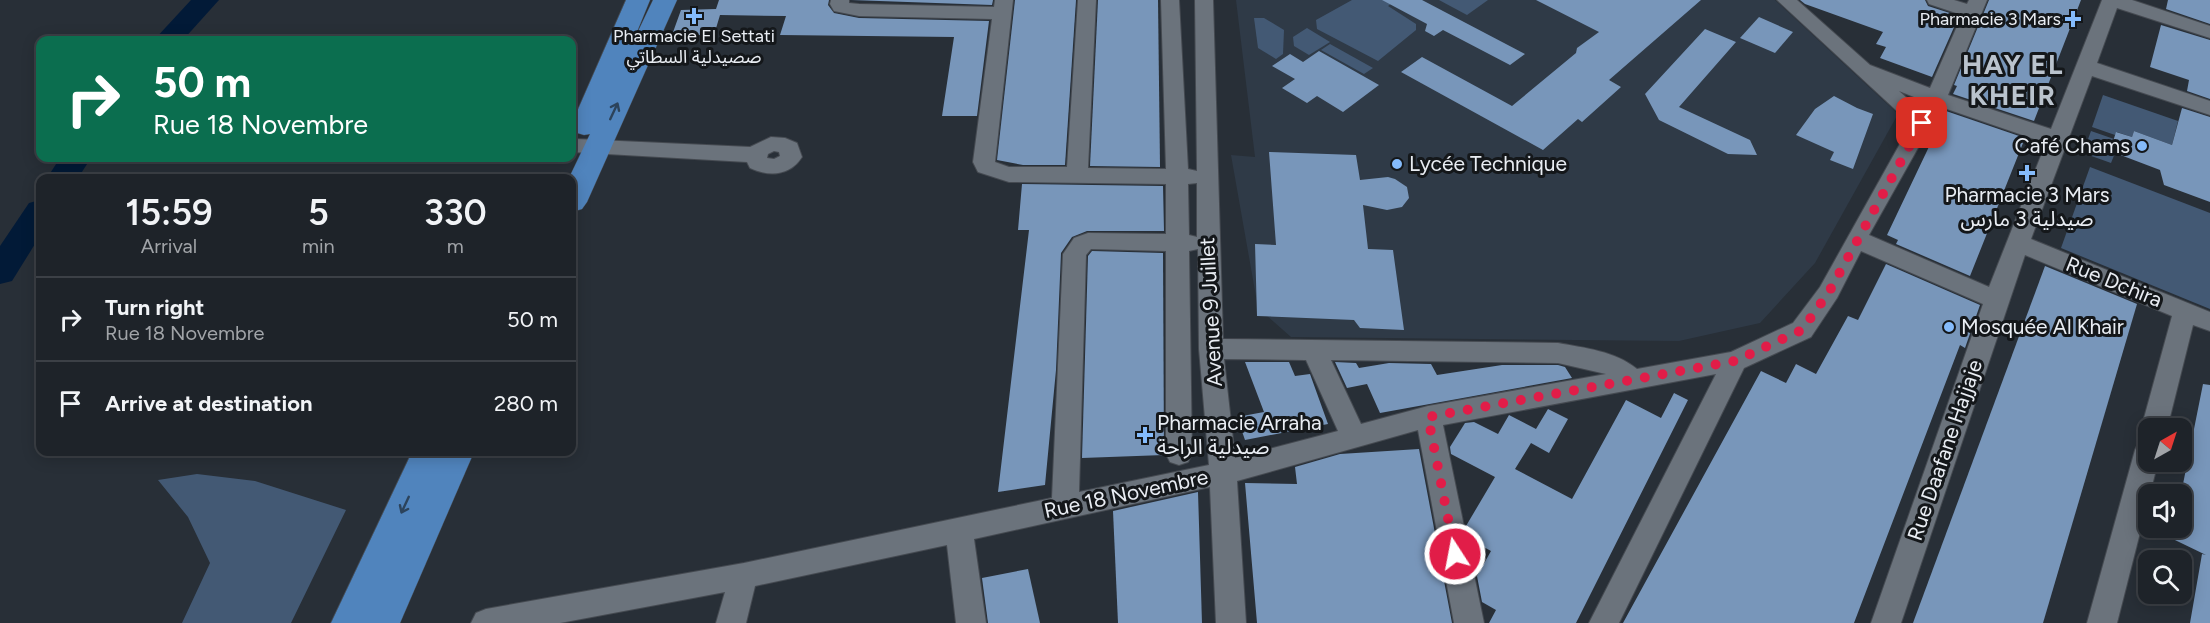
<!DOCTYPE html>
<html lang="en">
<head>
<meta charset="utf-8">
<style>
	body { margin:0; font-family:Figtree,"Noto Sans Arabic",sans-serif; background:#262b31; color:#f1f3f6; height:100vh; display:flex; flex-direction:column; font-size:22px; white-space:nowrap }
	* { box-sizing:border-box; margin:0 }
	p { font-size:20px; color:#a1a4a8 }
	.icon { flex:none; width:33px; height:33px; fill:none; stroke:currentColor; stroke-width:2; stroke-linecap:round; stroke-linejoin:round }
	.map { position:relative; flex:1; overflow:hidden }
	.drawer { position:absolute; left:36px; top:174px; width:540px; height:282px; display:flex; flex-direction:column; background:#1e2329; border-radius:12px; box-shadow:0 3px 15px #0003,0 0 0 2px #3c4046 }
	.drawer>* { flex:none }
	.banner { position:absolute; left:36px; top:36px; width:540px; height:126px; border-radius:12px; box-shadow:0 3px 15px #0003,0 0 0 2px #3c4046; background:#0b6e4f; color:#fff; overflow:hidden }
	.needle { width:39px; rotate:39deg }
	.controls { position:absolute; left:2138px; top:418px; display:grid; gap:12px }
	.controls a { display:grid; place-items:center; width:54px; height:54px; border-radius:12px; background:#1e2329; box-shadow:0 3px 15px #0003,0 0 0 2px #3c4046; font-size:30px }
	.pin { position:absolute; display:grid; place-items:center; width:51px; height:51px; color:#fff; margin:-26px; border-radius:12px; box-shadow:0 3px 9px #0006 }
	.me { position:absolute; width:66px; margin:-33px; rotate:349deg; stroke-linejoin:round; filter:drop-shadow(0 0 4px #0008) }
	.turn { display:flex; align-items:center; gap:21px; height:126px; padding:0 18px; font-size:27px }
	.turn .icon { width:78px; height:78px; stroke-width:2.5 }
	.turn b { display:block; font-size:42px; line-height:51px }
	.eta { display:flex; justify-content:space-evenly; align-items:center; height:102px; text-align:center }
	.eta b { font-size:36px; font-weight:600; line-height:42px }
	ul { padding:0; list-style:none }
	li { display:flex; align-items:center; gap:18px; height:84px; padding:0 18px; border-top:2px solid #3c4046 }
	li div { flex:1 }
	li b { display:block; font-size:22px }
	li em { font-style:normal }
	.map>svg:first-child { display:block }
</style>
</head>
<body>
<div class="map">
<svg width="2210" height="623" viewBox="0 0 2210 623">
	<rect width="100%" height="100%" fill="#282f37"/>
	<path fill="#2f3a47" d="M1236,0H1775L1898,114L1815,263L1760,323L1679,341L1291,337L1258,308L1231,155L1255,157Z"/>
	<g fill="#435974">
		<path d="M1352,0H1396L1388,6L1416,24V30L1378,61L1317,29L1316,20Z"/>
		<path d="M1439,0H1488L1467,15Z"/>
		<path d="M1254,18H1264L1284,30L1283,54L1276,59L1258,48Z"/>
		<path d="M1307,28L1330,42L1309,55L1294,46L1293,37Z"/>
		<path d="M1330,44L1373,68L1364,74L1321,50Z"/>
		<path d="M2103,95L2178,121L2172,145L2134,131L2132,137L2117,132L2115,135L2092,127Z"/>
		<path d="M2091,131L2114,139L2110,151L2115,153L2111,163L2083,153Z"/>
		<path d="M2090,167L2210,213V309L2061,248Z"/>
		<path d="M197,474L255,481L346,510L291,623H182L210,563L188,517L158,480Z"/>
	</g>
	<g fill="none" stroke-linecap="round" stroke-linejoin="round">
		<g fill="#021a37" fill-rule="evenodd">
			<path d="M191,0H219L183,40H154Z"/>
			<path d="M60,158H91L78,178H47Z"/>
			<path d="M40,200V236L12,281L0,284V246L29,203Z"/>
		</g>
	</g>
	<g fill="#7896ba">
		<path d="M719,0H829L828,5L834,13L859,18L989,21L977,116H942L954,37L780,35L786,16L720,15L714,35H672L681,10L716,9Z"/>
		<path d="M851,0H993L992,5Z"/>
		<path d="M1015,0H1076L1065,165H1023L997,160Z"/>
		<path d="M1098,0H1158L1160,167L1090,166Z"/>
		<path d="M1382,0H1422L1525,54L1510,65L1443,30L1434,36L1425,31L1427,24Z"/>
		<path d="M1536,0H1701L1609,80L1621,87L1582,122L1578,119L1543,150L1401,72L1422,57L1512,106L1576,53L1577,48L1599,32Z"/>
		<path d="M1800,0H1925L1928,6L1959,16L1932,77L1880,58L1886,47L1876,44L1883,32L1805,4Z"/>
		<path d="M1989,0H2081L2034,121L1953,94L1957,86L1954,85Z"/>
		<path d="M2168,0H2210V24L2166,9Z"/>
		<path d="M1759,17L1793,32L1775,53L1740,38Z"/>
		<path d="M2161,25L2210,40V99L2187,91L2189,80L2150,67Z"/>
		<path d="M1705,29L1736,42L1679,107L1750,140L1757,155L1728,154L1659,120L1645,94Z"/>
		<path d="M1319,51L1379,85L1343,112L1317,96L1307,103L1282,88L1295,79L1272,66L1290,54L1303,62Z"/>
		<path d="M1834,96L1857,108L1873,114L1853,169L1830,160L1834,152L1796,135L1815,109Z"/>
		<path d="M2182,108L2210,117V202L2164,185L2160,170L2110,151L2116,132L2132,137L2134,131L2172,145Z"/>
		<path d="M1946,111L2025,138L1970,276L1896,244L1898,240L1887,235Z"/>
		<path d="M1269,152L1356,155L1360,180L1388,177L1395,179L1407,187L1409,198L1402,207L1387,210L1363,205L1368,249L1393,250L1404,330L1360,328L1354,320L1257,316L1255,244L1276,245Z"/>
		<path d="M1022,184L1163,186L1164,231H1087L1072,237L1061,253L1056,370L1045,485L998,492L1029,230H1018Z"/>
		<path d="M1092,251L1163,253L1164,455L1082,458L1088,256Z"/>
		<path d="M1886,264L1980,305L1965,348L1960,345L1854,623H1623L1761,371L1786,383L1796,364L1816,374L1848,316L1858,320Z"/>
		<path d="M2045,266L2137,304L2043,623H1913Z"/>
		<path d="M1245,362H1289L1295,376L1310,374L1328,424L1245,440L1237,417L1264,412Z"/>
		<path d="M1335,362L1356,363L1359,368L1389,363L1431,364L1437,375L1502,365H1558L1565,367L1572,378L1380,413L1367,384L1347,388Z"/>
		<path d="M2203,384L2210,385V623H2190L2202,554L2206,555L2150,528H2181V494Z"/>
		<path d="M1674,393L1688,400L1576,623H1489L1496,610L1482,602L1477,576L1491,551L1469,539L1466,526L1495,477L1451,454L1450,447L1465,423L1474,422L1498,434L1509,415L1536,429L1548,409L1568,419L1549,453L1531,443L1515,469L1572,499L1626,400L1661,418Z"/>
		<path d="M1419,449L1452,623H1257L1245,483L1297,484L1295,467L1340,454Z"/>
		<path d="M1198,492L1202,623H1118L1113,511Z"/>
		<path d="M1028,569L1040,623H988L982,578Z"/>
	</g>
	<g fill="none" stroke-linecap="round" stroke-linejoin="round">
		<g stroke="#454a51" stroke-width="2">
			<g id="minor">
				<path d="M831,0H849V3L859,4L994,7L995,0H1013L995,162L1009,167H1067L1078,0H1096L1088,168L1166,169L1161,0H1179L1188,169L1197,171L1195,0H1213L1223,339L1558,343C1585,348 1615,351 1637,369L1731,352L1793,323L1820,287L1911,124L1777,0H1797L1870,65L1930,88L1962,15L1929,4L1927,0H1954L1967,4L1969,0H1987L1948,95L2051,129L2102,0H2132L2210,26V38L2117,8L2097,63L2210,101V115L2092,76L2031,239L2210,312V331L2193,325L2167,429H2148V438L2145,437L2141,429L2172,316L2025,255L1901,623H1871L1983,304L1861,251L1837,298L1811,337L1744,368L1619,623H1589L1716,374L1443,425L1484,623H1454L1418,430L1237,481L1246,623H1216L1210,487L974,539L986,623H956L947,545L755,586L746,623H716L725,592L560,623H471L476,613L486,609L744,563L1052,498L1063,254L1074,238L1088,233L1166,234V184L1009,182L978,172L973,162L992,19L859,16L834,11L830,4ZM1899,91L1924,101L1919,109ZM1941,107L2046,143L1989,287L1869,235ZM1197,183V237L1189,235L1188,184ZM1091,249L1166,251V454L1170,462L1179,465L1188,462L1192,454L1189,251L1198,249L1199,349L1209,465L1079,492L1086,255ZM1224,359L1306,360L1338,431L1235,458ZM1331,360L1558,363L1606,374L1428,406L1361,424Z"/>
				<path d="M771,137L785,138L797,143L802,157C790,176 769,177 750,168L747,162L572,152V140L576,139L750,147ZM774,151L779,152L780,156L774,159L767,158L768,154Z"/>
				<path d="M2148,439V462H2158L2117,623H2087L2135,450L2139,442Z"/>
			</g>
		</g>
		<g stroke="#454a51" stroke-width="1">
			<g id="major">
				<path d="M626,0H650L632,44L653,0H677L587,202L582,209L572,212V178H569L590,134L584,135L574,132L572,123Z"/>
				<path d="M412,452H474L400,623H331Z"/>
			</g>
		</g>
		<use href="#minor" fill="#6b737c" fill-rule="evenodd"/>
		<use href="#major" fill="#5084bd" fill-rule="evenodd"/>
	</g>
	<defs><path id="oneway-shaft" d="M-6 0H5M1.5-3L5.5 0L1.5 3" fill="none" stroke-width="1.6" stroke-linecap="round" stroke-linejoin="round" transform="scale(1.5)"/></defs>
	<g stroke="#2c435b">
		<use href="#oneway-shaft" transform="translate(614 111) rotate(-65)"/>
		<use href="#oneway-shaft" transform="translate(405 505) rotate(115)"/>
	</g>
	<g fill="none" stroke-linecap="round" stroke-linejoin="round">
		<path stroke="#e11d48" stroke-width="10" stroke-dasharray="0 18" d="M1455,554L1428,417L1735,361L1802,330L1829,292L1922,123"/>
	</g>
	<g fill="#85bbfb" stroke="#14171a" stroke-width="2">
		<path d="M691 7h6v6h6v6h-6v6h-6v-6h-6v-6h6z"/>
		<path d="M2070 10h6v6h6v6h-6v6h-6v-6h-6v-6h6z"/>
		<circle cx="2142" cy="146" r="6"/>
		<circle cx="1397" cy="164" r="6"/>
		<path d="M2024 164h6v6h6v6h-6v6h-6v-6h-6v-6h6z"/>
		<circle cx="1949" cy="327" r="6"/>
		<path d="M1142 426h6v6h6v6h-6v6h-6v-6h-6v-6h6z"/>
	</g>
	<g text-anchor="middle" stroke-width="6" stroke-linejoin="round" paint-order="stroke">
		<g font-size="18" fill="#e9edf3" stroke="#14171a" text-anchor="end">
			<text x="2061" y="25">Pharmacie 3 Mars</text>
			<text x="694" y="42" text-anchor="middle">Pharmacie El Settati<tspan x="694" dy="21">صصيدلية السطاتي</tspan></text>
		</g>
		<g font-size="21" fill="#e9edf3" stroke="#14171a" text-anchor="start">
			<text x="2130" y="153" text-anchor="end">Café Chams</text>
			<text x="1409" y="171">Lycée Technique</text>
			<text x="2027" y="202" text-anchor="middle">Pharmacie 3 Mars<tspan x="2027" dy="24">صيدلية 3 مارس</tspan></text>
			<text x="1961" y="334">Mosquée Al Khair</text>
			<text x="1157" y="430">Pharmacie Arraha<tspan x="1157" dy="24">صيدلية الراحة</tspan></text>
		</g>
		<g font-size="21" fill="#e9edf3" stroke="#14171a">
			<text transform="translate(2114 282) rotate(22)" y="7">Rue Dchira</text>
			<text transform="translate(1211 312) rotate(-93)" y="7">Avenue 9 Juillet</text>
			<text transform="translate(1945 450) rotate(-71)" y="7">Rue Daafane Hajjaje</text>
			<text transform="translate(1126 494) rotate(-12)" y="7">Rue 18 Novembre</text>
		</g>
		<g font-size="27" font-weight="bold" letter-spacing="1.5" fill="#bac3cd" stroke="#14171a">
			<text x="2013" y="74">HAY EL<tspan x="2013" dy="31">KHEIR</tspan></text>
		</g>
	</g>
</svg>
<div class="controls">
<a><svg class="needle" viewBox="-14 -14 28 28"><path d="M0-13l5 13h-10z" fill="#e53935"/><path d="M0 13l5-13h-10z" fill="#a1a4a8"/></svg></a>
<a><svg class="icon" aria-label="sound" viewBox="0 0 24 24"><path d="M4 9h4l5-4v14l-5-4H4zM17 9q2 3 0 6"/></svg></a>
<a><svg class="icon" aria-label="search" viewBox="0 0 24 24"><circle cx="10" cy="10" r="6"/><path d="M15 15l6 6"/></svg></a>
</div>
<div class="pin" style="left:1922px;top:123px;background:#d93025"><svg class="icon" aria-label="arrive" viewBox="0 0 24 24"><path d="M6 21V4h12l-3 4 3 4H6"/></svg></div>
<svg class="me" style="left:1455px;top:554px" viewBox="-20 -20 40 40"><circle r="17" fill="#e11d48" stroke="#fff" stroke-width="3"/><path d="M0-11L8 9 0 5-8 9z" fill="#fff"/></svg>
<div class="banner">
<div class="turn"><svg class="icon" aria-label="right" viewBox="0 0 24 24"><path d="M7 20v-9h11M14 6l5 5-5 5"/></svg><div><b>50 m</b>Rue 18 Novembre</div></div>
</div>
<section class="drawer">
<div class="eta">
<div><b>15:59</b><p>Arrival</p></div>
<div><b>5</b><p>min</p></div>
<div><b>330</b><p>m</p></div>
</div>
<ul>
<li><svg class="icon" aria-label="right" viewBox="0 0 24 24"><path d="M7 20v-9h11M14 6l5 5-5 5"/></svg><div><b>Turn right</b><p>Rue 18 Novembre</p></div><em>50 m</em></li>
<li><svg class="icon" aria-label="arrive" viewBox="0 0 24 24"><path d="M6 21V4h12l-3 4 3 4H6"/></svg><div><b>Arrive at destination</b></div><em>280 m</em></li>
</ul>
</section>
</div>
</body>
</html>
